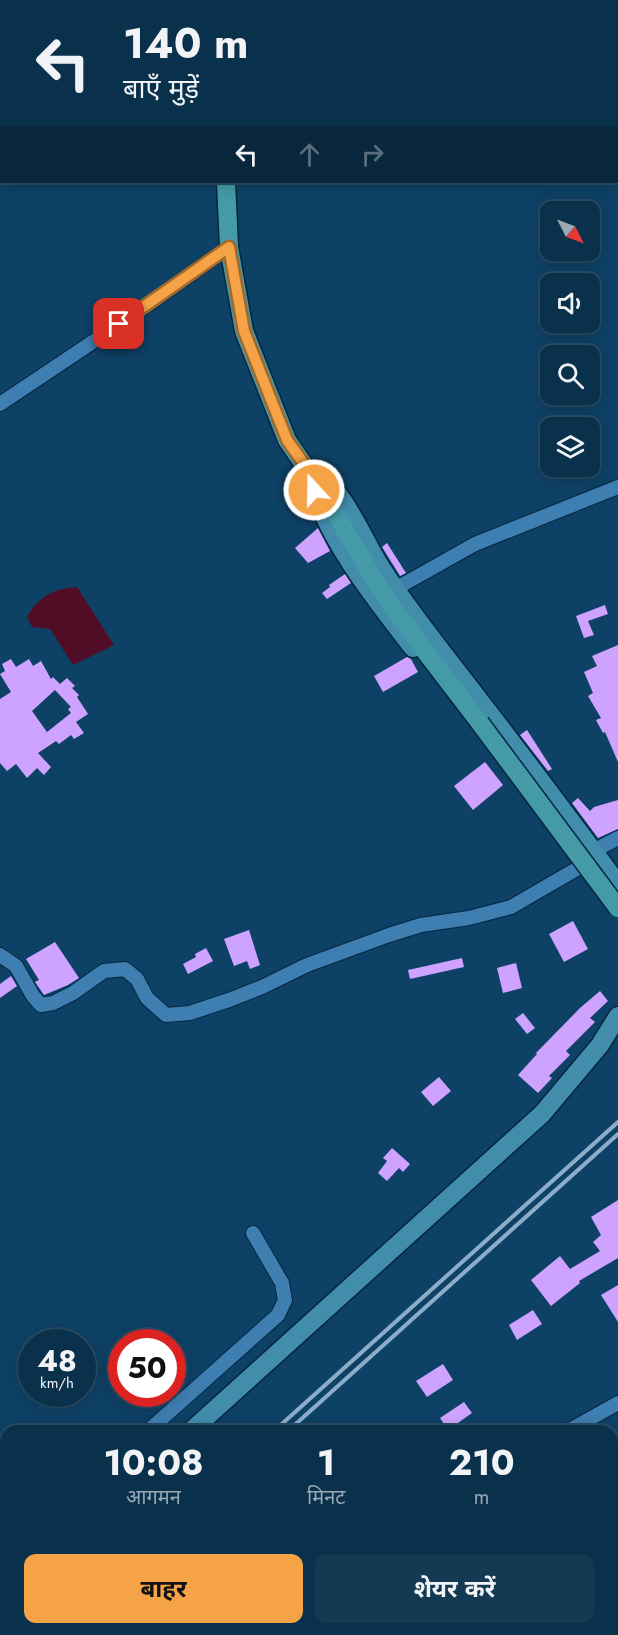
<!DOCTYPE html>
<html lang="hi">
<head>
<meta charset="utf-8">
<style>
	body { margin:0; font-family:Jost,"Noto Sans Devanagari",sans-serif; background:#133953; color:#f1f3f6; height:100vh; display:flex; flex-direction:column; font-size:22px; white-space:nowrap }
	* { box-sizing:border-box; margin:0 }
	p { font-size:20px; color:#99a9b5 }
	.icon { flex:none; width:33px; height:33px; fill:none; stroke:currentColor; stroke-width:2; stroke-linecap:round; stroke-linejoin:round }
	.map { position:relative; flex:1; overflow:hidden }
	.side { position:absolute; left:0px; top:1425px; width:618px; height:210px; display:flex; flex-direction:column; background:#0a314c; border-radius:18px 18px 0 0; box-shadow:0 3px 15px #0003,0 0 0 2px #2a4c64 }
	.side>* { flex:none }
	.guide { position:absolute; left:0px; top:0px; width:618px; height:183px; box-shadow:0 3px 15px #0003,0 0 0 2px #2a4c64; background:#0a314c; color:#f1f3f6; overflow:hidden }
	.needle { width:39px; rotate:132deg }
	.buttons { position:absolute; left:540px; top:201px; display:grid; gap:12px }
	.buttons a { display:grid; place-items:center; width:60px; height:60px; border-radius:12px; background:#0a314c; box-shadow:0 3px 15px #0003,0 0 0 2px #2a4c64; font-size:30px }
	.speed { position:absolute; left:18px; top:1329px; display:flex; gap:12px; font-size:30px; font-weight:700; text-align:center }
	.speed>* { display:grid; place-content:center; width:78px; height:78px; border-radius:50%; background:#0a314c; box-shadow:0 3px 15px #0003,0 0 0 2px #2a4c64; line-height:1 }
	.speed small { font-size:15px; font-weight:400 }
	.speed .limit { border:9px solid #d22; background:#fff; color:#111 }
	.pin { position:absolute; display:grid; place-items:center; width:51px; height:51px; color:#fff; margin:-26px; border-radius:12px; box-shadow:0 3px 9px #0006 }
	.me { position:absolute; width:66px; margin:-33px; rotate:339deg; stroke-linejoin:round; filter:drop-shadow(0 0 4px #0008) }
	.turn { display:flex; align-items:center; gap:21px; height:126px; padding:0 24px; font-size:27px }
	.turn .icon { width:78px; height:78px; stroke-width:2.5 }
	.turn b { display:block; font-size:42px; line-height:51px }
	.lanes { display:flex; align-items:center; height:57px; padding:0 24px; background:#0003; justify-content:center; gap:30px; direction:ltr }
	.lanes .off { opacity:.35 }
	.eta { display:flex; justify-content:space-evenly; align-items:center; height:102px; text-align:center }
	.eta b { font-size:36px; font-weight:700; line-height:42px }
	.cta { display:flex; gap:12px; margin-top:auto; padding:12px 24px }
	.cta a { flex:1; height:69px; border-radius:12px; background:#f6a246; color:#111; font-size:24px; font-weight:700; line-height:69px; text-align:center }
	.cta a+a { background:#133953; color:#f1f3f6 }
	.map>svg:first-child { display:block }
</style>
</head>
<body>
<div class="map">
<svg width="618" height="1635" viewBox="0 0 618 1635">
	<rect width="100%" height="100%" fill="#0e4166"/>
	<path fill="#520d26" d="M77,587L114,645L73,665L50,629L32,627L27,617C39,596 53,589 77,587Z"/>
	<g fill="#cea3ff" fill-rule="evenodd">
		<path d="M318,528L330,551L308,563L295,548Z"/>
		<path d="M387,543L406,573L400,576L382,547Z"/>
		<path d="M345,574L351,583L327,599L322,593L330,587L329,585Z"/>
		<path d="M605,605L608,614L588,621L594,635L584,638L576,616Z"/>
		<path d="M618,645V762L605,732L603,733L596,720L601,718L588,696L593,693L584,672L597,666L592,656Z"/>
		<path d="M407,657L411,659L418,672L383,692L374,676Z"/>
		<path d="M11,659L16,667L29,659L33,666L41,661L51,679L53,677L60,684L67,678L75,686L72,688L79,695L77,697L88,714L76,722L84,733L74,739L71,735L59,744L56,741L38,753L51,767L44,775L37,768L27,778L16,764L7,771L0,763V699L11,692L0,674L5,671L2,664ZM55,690L71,707L68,709L71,713L47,732L32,711Z"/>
		<path d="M527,730L552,769L548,771L520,735Z"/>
		<path d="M485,762L503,785L473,810L454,786Z"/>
		<path d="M578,798L590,811L594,807L618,800V829L598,838L572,803Z"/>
		<path d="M573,921L588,949L564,962L549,934Z"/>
		<path d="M249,930L260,965L250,969L247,961L234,966L224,939Z"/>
		<path d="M55,942L79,978L68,985L44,995L35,982L39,980L26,959Z"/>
		<path d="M206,948L213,961L188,974L183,964L196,957L195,954Z"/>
		<path d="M462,958L464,967L410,979L408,970Z"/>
		<path d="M516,963L522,988L503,993L497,968Z"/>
		<path d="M11,976L17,986L0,998V984Z"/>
		<path d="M600,991L608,1001L590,1018L595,1022L566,1051L570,1055L549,1076L552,1078L538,1093L518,1075L537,1054L536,1053L580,1008Z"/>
		<path d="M523,1013L535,1028L527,1034L515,1019Z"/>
		<path d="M439,1077L451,1091L433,1106L421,1092Z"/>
		<path d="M392,1148L410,1164L403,1172L399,1168L387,1181L378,1173L387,1161L383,1158Z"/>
		<path d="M618,1200V1258L579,1281L580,1283L551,1306L531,1280L560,1256L570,1269L600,1251L593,1242L601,1235L591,1217Z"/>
		<path d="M618,1285V1322L601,1295Z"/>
		<path d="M533,1310L542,1324L517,1340L509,1325Z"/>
		<path d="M443,1364L453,1380L427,1397L416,1381Z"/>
		<path d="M464,1402L472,1413L448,1430L440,1418Z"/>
	</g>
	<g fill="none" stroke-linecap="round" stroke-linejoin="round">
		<g stroke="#042740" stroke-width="16">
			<g id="street">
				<path d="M0,404L139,311L229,247"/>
				<path d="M395,589L475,544L618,487"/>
				<path d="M0,955L16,966L33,996L41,1005L53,1003L73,993L104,971L125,969L137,979L147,998L166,1015L190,1013L229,1000L262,987L307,965L389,935L421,925L469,918L511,907L580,867L601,847L618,838"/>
				<path d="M148,1431L278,1315L285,1300L282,1283L253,1233"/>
				<path d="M568,1431L618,1403"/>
				<path d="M0,1561L6,1556"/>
				<path d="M528,1629L532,1635"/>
			</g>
		</g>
		<g stroke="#042740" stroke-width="21">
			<g id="secondary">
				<path d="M310,471C342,482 364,542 382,569C413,617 449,660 483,705C529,764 573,824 618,884"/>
				<path d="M310,478C326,538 375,599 413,648"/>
				<path d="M191,1431L542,1114L600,1045L618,1016"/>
				<path d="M0,1602L6,1597"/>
			</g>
		</g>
		<g stroke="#042740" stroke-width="21">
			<g id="primary">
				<path d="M231,2V0"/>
				<path d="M226,182L229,247L244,331L287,440L322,491L379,587L418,642L480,723"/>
			</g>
		</g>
		<use href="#street" stroke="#3f7eb1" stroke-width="14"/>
		<use href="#secondary" stroke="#428cac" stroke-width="18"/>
		<use href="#primary" stroke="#449aa7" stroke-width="18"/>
		<g stroke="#8badc9" stroke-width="4">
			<path d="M274,1431L618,1122"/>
			<path d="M288,1431L618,1134"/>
			<path d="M47,1635L54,1629"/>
			<path d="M61,1635L67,1629"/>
		</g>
		<g stroke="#042740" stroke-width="21" stroke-linecap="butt">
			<path id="primary-bridge" d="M480,723L618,908"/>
		</g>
		<use href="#primary-bridge" stroke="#449aa7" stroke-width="18"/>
	</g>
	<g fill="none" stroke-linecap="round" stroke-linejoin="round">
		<g stroke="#a0692e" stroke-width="15">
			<path id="route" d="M119,324L229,247L244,331L287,440L309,471L314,490"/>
		</g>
		<use href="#route" stroke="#f6a246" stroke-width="10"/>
	</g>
</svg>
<div class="buttons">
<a><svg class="needle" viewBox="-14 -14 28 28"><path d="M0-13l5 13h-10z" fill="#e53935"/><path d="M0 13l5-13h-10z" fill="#99a9b5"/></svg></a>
<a><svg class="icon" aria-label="sound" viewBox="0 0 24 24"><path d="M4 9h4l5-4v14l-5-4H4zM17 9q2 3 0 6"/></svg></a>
<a><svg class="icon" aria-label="search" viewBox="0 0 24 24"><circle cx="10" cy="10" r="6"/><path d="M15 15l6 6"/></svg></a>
<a><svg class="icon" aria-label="layers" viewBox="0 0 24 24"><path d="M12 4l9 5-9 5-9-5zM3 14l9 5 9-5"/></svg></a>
</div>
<div class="speed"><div>48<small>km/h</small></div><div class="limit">50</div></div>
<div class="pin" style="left:119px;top:324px;background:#d93025"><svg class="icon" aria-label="arrive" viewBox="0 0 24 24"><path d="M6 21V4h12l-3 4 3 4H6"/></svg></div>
<svg class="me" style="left:314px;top:490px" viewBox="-20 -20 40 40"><circle r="17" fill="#f6a246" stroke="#fff" stroke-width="3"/><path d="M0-11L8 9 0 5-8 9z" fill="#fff"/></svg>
<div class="guide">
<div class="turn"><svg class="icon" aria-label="left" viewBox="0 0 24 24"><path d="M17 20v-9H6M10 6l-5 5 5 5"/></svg><div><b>140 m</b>बाएँ मुड़ें</div></div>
<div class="lanes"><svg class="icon" aria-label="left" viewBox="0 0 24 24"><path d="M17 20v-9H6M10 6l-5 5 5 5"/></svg><svg class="icon off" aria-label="ahead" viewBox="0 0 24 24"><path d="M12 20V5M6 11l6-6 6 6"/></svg><svg class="icon off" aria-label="right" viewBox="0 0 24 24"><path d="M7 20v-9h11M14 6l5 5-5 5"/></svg></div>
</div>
<section class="side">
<div class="eta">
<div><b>10:08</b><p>आगमन</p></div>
<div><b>1</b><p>मिनट</p></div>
<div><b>210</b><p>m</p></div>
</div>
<div class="cta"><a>बाहर</a><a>शेयर करें</a></div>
</section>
</div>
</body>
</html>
